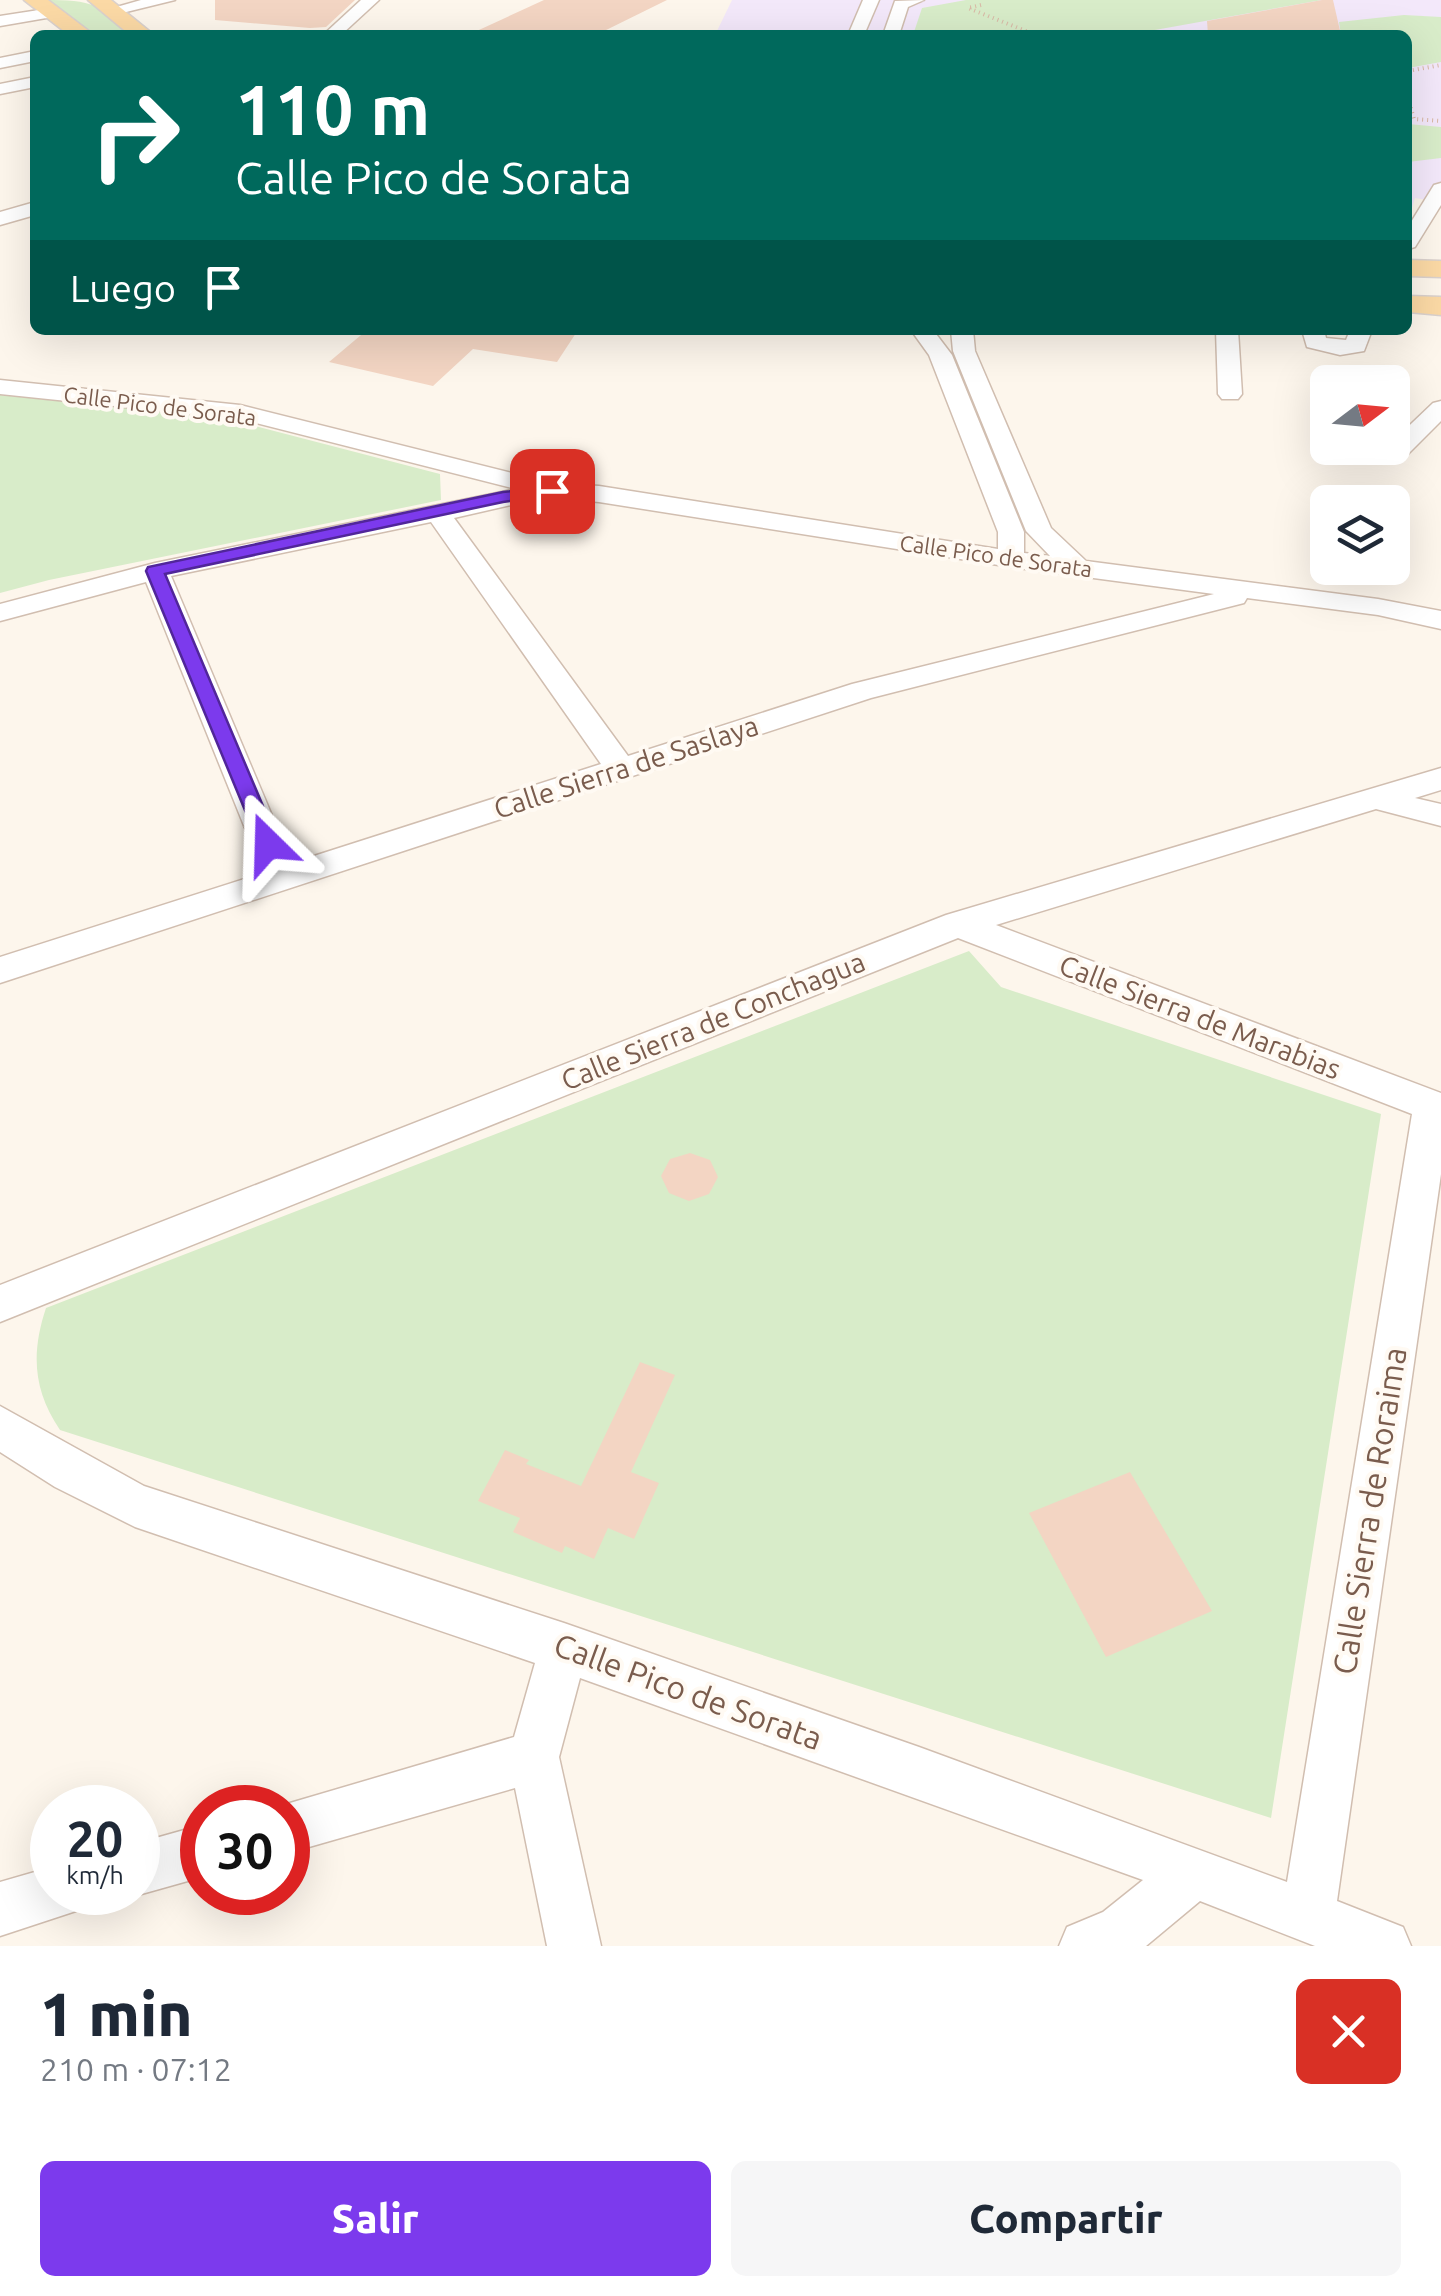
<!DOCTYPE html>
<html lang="es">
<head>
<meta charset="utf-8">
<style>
	body { margin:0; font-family:Ubuntu,sans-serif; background:#f6f6f7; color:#1f2937; height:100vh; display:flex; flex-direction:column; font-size:38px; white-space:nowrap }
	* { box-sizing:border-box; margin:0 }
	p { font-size:32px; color:#747a83 }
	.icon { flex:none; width:55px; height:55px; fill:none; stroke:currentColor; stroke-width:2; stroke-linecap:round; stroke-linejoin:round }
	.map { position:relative; height:1946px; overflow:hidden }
	.drawer { display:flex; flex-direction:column; background:#fff; flex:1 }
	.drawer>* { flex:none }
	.top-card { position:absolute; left:30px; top:30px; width:1382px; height:305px; border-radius:15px; box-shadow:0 10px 40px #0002; background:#00695c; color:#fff; overflow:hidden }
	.needle { width:65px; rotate:74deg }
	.fabs { position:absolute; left:1310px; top:365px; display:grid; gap:20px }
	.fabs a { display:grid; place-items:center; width:100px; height:100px; border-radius:15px; background:#fff; box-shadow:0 10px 40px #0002; font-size:50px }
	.speed { position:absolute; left:30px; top:1785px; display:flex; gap:20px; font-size:50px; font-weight:700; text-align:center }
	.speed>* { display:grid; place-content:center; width:130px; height:130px; border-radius:50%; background:#fff; box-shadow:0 10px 40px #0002; line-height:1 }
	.speed small { font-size:25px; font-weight:400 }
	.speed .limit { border:15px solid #d22; background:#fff; color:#111 }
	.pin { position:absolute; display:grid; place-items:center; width:85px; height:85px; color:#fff; margin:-42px; border-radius:20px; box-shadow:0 5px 15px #0006 }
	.me { position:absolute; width:110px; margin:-55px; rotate:338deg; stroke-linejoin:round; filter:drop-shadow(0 0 8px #0008) }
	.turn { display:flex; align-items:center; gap:35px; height:210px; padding:0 40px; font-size:45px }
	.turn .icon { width:130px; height:130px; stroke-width:2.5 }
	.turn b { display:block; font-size:70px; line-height:85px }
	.then { display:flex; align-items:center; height:95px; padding:0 40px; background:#0003; gap:20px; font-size:38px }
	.round { display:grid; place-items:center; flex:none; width:105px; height:105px; border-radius:15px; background:#f6f6f7 }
	.headline { display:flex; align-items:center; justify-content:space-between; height:170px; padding:0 40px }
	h1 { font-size:60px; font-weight:800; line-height:75px }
	.action { display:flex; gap:20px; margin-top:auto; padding:20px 40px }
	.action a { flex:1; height:115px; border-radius:15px; background:#7c3aed; color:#fff; font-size:40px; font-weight:800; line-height:115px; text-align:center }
	.action a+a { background:#f6f6f7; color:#1f2937 }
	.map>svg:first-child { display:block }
</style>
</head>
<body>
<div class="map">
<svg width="1441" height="1946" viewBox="0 0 1441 1946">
	<rect width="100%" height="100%" fill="#fdf6ec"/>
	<path fill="#f3e8fa" d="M732,0H1441V190L1427,200L1415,198L1408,221V35H715Z"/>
	<g fill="#d8ecc9">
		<path d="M38,0C83,0 104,0 126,35H87Z"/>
		<path d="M966,0H1322L1127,35H913L922,8Z"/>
		<path d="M1404,15L1441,17V62L1408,68V35H1341L1339,22Z"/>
		<path d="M1408,124L1441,127V158L1408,162Z"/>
		<path d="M0,395L224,418L440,474L441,500L49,580L0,593Z"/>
		<path d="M969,951L1001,987L1381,1114L1271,1818L60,1430C33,1390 31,1353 46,1308Z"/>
	</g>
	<g fill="#f3d5c3">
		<path d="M215,0H355L326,27L310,28L215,20Z"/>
		<path d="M544,0H667L596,35H468Z"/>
		<path d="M1322,0H1333L1341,35H1208L1207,21Z"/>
		<path d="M367,330H578L557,362L473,349L433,386L329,362Z"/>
		<path d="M690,1153L710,1160L718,1177L709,1194L689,1201L669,1193L661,1176L670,1159Z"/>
		<path d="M640,1362L675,1375L631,1472L659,1483L634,1539L608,1528L594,1559L565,1546L562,1553L513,1532L520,1518L478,1501L505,1450L529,1460L526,1464L581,1486Z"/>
		<path d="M1130,1472L1212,1611L1106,1657L1029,1513Z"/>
	</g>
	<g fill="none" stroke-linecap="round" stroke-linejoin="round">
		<g stroke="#d1beb0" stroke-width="3">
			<g id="minor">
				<path d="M141,0H175L114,15L106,10Z"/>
				<path d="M361,0H379L341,35H323Z"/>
				<path d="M863,0H879L864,35H848Z"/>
				<path d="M924,0L908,7L899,35H883L895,1Z"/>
				<path d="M52,8L58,10V16L0,26V16Z"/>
				<path d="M35,51V61L0,68V58Z"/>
				<path d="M35,77V87L0,94V84Z"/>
				<path d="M1441,183V205L1415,247L1408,249V227L1434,185Z"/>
				<path d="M35,202V215L0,225V212Z"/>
				<path d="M911,330H933L952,355L1024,532V553L1050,556L1026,531L953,351L951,330H973L975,351L1051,528L1086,561L1378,599L1441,611V629L1378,615L1247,598L1244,603L871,698L0,983V957L263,873L146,582L0,621V604L155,563L516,489L240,419L0,394V380L240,405L552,483L599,486L998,549V532L929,355ZM546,497L599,502L1011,567L1214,594L852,684L628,756L454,518ZM431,522L601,764L292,863L171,576Z"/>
				<path d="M1216,330H1238L1242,394L1238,399H1222L1218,394Z"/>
				<path d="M1302,330H1324L1326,338L1346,340L1350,330H1372L1364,351L1340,355L1307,347Z"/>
				<path d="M1441,401V421L1406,456H1388L1385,451L1392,448V442L1433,403Z"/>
				<path d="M1441,768V790L1415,798L1441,804V826L1376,809L996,925L1441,1093V1174L1337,1901L1403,1927L1411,1946H1315L1200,1901L1146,1946H1059L1067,1927L1103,1912L1143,1880L580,1678L559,1757L601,1946H547L515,1788L288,1853V1808H273L514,1737L535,1663L135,1527L55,1487L0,1452V1406L144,1486L564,1623L919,1747L1287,1882L1412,1114L958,938L0,1322V1285L946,915Z"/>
				<path d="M202,1825V1877L138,1895L132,1892H138V1843Z"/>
				<path d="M52,1867V1892H83L76,1911L0,1936V1882Z"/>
			</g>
		</g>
		<g stroke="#dad1cd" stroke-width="3">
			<g id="major">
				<path d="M24,0H48L94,35H69Z"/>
				<path d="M88,0H111L154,35H130Z"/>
				<path d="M1408,260L1441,261V277L1408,276Z"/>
				<path d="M1408,296L1441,297V315L1408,312Z"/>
			</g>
		</g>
		<g stroke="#d9b8a5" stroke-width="4" stroke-dasharray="1 4" stroke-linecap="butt">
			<path d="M981,5L968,8L1036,35"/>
			<path d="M1226,31V35"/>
			<path d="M1408,71L1441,65"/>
			<path d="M1408,98L1414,119L1441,121"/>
		</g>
		<use href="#minor" fill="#fff" fill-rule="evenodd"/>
		<use href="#major" fill="#fbd9a5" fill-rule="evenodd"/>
	</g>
	<path fill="#7c3aed" stroke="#51269a" stroke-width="2.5" d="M552,486L560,491L558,495L503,502L165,574L279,844L268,851L261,849L146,571L148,567L503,492Z"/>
	<g text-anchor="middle" stroke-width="8" stroke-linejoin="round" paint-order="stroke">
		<g font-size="22" fill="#7a5c4d" stroke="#fffaf3">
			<text transform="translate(160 406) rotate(7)" y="8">Calle Pico de Sorata</text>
			<text transform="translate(996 556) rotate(8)" y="8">Calle Pico de Sorata</text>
		</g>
		<g font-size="28" fill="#7a5c4d" stroke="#fffaf3">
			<text transform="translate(626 767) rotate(-18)" y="10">Calle Sierra de Saslaya</text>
			<text transform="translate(1200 1017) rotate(21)" y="10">Calle Sierra de Marabias</text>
			<text transform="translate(713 1021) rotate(-22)" y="10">Calle Sierra de Conchagua</text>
		</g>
		<g font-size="32" fill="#7a5c4d" stroke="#fffaf3">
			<text transform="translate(1370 1511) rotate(-81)" y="11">Calle Sierra de Roraima</text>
			<text transform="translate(688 1692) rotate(20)" y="11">Calle Pico de Sorata</text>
		</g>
	</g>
</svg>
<div class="fabs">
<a><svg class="needle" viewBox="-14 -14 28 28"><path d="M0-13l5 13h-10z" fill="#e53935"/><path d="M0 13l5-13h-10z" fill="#747a83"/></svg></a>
<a><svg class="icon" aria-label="layers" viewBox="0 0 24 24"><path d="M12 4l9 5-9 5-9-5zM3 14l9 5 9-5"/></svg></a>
</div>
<div class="speed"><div>20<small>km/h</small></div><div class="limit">30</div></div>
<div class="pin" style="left:552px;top:491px;background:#d93025"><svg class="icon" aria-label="arrive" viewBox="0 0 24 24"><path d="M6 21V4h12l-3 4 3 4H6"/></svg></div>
<svg class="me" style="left:268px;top:844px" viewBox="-20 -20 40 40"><path d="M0-17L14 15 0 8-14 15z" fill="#7c3aed" stroke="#fff" stroke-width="4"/></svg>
<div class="top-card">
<div class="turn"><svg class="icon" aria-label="right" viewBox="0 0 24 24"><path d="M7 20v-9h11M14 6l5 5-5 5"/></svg><div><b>110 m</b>Calle Pico de Sorata</div></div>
<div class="then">Luego<svg class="icon" aria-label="arrive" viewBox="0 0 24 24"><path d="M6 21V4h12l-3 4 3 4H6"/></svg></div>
</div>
</div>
<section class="drawer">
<div class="headline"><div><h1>1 min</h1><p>210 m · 07:12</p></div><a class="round" style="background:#d93025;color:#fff"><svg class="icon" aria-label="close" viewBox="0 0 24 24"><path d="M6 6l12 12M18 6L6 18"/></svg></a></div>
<div class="action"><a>Salir</a><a>Compartir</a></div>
</section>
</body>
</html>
